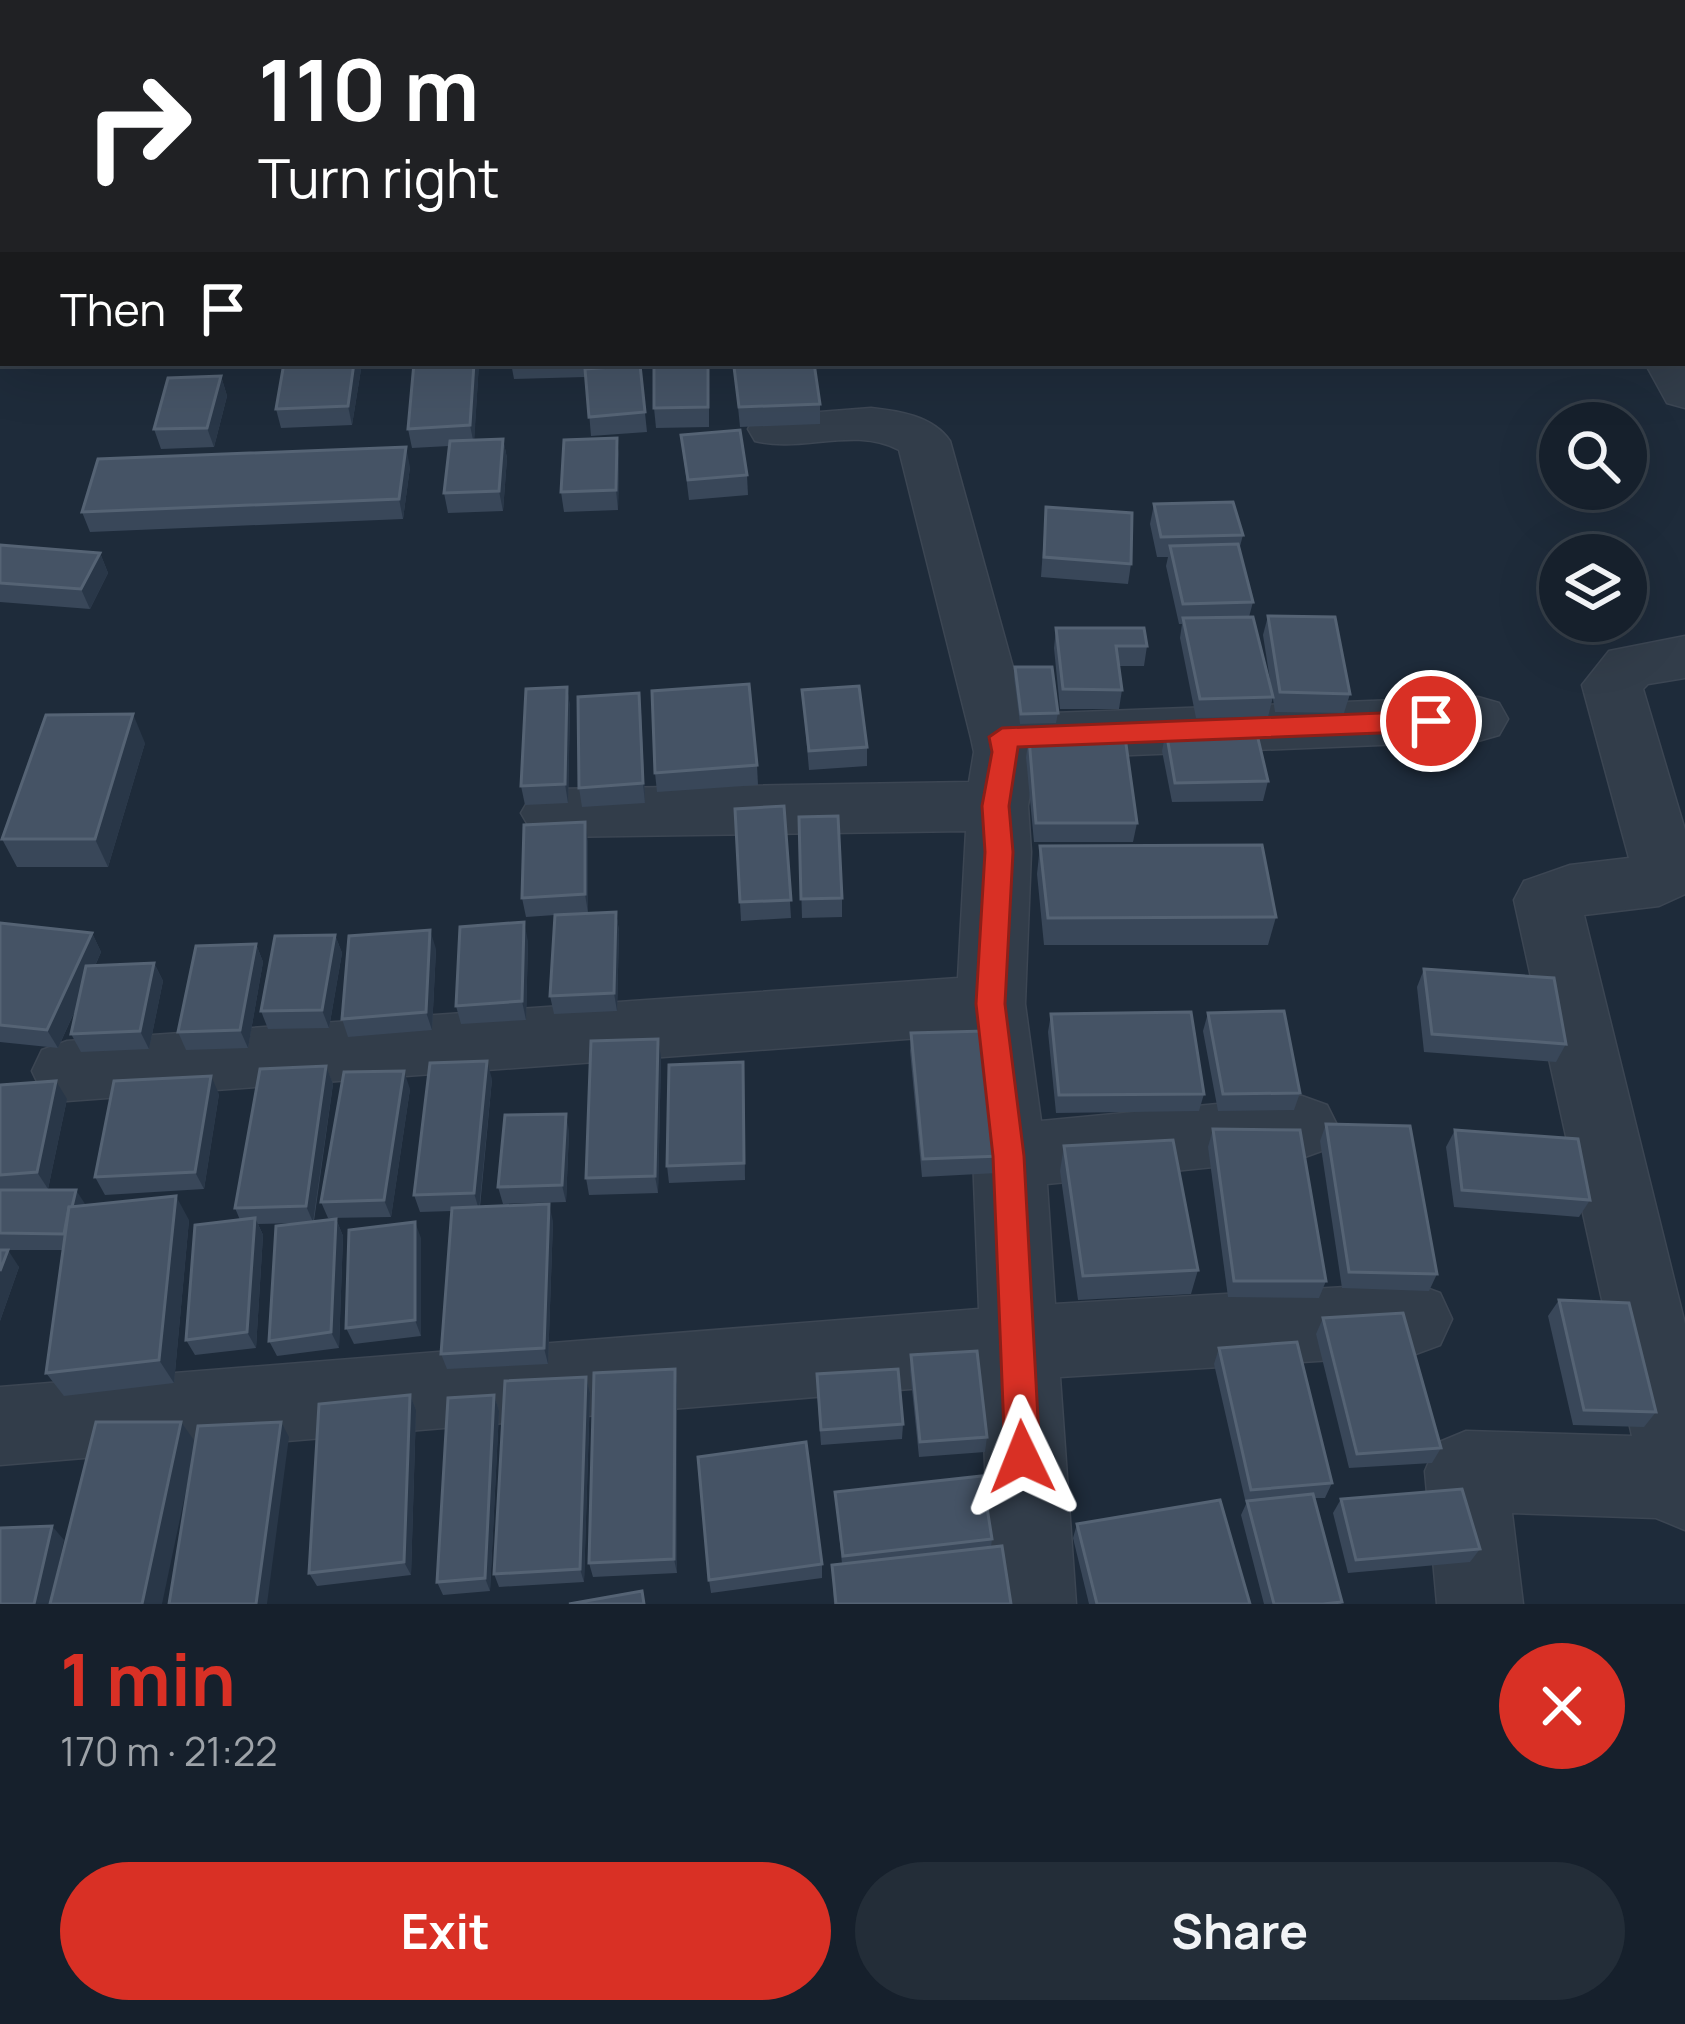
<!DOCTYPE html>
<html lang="en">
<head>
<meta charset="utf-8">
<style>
	body { margin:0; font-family:Manrope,sans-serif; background:#232d38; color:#f1f3f6; height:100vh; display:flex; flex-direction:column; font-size:45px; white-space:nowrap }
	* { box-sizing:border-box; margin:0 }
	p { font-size:39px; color:#9ea3a9 }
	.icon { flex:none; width:66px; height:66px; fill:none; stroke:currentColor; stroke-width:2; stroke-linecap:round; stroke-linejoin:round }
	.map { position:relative; height:1604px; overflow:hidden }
	.details { display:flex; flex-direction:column; background:#16202c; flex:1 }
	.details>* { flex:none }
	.hud { position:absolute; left:0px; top:0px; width:1686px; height:366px; box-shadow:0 12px 48px #0002,0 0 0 3px #353e48; background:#202124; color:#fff; overflow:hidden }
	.tools { position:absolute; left:1539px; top:402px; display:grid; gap:24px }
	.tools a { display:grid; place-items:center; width:108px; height:108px; border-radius:50%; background:#16202c; box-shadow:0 12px 48px #0002,0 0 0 3px #353e48; font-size:60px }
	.pin { position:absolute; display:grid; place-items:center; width:102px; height:102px; color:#fff; margin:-51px; border:6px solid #fff; border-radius:50%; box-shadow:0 3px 12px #0007 }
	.me { position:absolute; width:132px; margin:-66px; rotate:358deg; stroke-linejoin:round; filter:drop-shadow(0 0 9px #0008) }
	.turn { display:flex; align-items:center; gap:42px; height:252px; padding:0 60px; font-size:54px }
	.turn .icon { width:156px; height:156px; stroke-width:2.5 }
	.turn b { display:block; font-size:84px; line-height:102px }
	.then { display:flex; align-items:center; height:114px; padding:0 60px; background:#0003; gap:24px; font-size:45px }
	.round { display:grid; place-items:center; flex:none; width:126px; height:126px; border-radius:63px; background:#232d38 }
	.headline { display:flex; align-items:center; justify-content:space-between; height:204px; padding:0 60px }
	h1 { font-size:72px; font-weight:700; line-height:90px; color:#d93025 }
	.primary-button { display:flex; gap:24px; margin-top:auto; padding:24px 60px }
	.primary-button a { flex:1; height:138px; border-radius:72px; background:#d93025; color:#fff; font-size:48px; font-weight:700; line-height:138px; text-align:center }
	.primary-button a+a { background:#232d38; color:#f1f3f6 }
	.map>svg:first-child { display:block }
</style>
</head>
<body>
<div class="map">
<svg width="1685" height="1604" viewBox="0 0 1685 1604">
	<rect width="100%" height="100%" fill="#1e2b3a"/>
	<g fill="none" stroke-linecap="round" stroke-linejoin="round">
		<g stroke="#3c4653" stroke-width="3">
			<g id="minor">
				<rect x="1683" y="221" width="2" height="28"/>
				<path d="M1683,351H1685V408L1667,403L1645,363H1683Z"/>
				<path d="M871,408C899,411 933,416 950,441L1026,714L1478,697L1499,703L1508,719L1499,735L1478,741L1035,759L1028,806L1031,852L1025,1004L1041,1121L1302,1096L1327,1105L1338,1127L1327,1149L1302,1158L1047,1184L1055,1304L1413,1283L1440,1293L1452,1319L1440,1345L1413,1355L1060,1377L1076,1604H990L982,1383L0,1465V1387L979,1309L973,1156L960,1035L67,1101L42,1092L32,1071L42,1050L67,1041L958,978L966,831L553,837L531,830L521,813L531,796L553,789L969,782L974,752L971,738L899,450C855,426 801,453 755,441L748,429L755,417Z"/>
				<path d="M1685,636V678L1648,684L1643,689L1685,830V894L1659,906L1584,915L1685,1324V1530L1656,1518L1512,1513L1523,1604H1437L1425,1471L1437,1443L1466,1431L1632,1436L1514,900L1524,881L1570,865L1629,858L1582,685L1609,651Z"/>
			</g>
		</g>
		<use href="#minor" fill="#323d4a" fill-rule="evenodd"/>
	</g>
	<g fill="#394759">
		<path d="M362,363L352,425L281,428L276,409Z"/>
		<path d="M479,363L474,440L503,439L507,458L503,511L448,513L444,493L449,446L412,448L408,429Z"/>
		<path d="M511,363H590L589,369L640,365L647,432L591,436L586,377L514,379Z"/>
		<path d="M734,367L820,404V424L740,427Z"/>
		<path d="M221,376L227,396L214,447L161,449L154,429Z"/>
		<path d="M709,385V427L656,428L654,408Z"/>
		<path d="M681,435L747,475L748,495L689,500Z"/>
		<path d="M617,438L619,458L618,510L564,512L561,492Z"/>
		<path d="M410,467L403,519L90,532L82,512Z"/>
		<path d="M1154,504L1243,535L1239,550L1253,602L1249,617L1273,697L1268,717L1196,718L1180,638L1182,624H1179L1166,566L1168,557H1157L1150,524Z"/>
		<path d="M1046,507L1131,564L1128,584L1041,577Z"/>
		<path d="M0,545L100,553L108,573L90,609L0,602Z"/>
		<path d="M1268,616L1350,694L1344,713L1275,712L1263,635Z"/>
		<path d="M1056,628L1147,646L1144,666H1119L1122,690L1119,709H1060L1054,648Z"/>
		<path d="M1015,667L1058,713L1056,723L1020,724L1014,677Z"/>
		<path d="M567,687L570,707L568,803L525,805L521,786Z"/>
		<path d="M802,690L867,747V766L809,770Z"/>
		<path d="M641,712L645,803L582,807L579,788Z"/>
		<path d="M1166,731L1268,781L1263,801L1172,802L1162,751Z"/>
		<path d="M1029,738L1137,823L1133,842H1034L1026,757Z"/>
		<path d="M145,743L108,867H17L2,839Z"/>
		<path d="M757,765L758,785L657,792L655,773Z"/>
		<path d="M784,806L791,918L741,921L735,809Z"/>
		<path d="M799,817L842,898V917L802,918Z"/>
		<path d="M588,841V913L616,912L619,931L617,1011L554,1014L550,996L555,915L526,917L522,898Z"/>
		<path d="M1040,846L1276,917L1268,945H1044L1037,874Z"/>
		<path d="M0,923L92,933L101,952L95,966L154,963L163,981L149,1049L81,1052L71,1034L78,1004L58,1048L0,1042Z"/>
		<path d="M335,935L342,953L329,1028L268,1029L261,1011Z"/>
		<path d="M528,941L526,1020L461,1024L456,1006Z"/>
		<path d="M256,944L263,962L248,1048L186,1050L178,1032Z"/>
		<path d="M436,949L432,1030L348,1037L342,1019Z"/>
		<path d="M1424,969L1566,1044L1556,1062L1424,1052L1417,987Z"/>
		<path d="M1208,1013L1300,1093L1294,1110L1218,1111L1203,1031Z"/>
		<path d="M1051,1014L1204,1094L1199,1111L1056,1113L1048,1032Z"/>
		<path d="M911,1033L1000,1156L997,1173L922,1177L910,1051Z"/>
		<path d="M661,1057L658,1193L589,1195L586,1178Z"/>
		<path d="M326,1066L333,1084L314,1221L336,1219L343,1236L339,1348L277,1356L269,1341L300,1223L258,1224L263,1235L256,1348L195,1355L186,1340L240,1220L235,1208Z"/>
		<path d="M492,1079L480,1207L553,1221L548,1364L447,1369L441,1354L452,1211L420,1212L414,1195Z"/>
		<path d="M744,1080L745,1180L669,1183L667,1166Z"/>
		<path d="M0,1085L67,1099L48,1189L86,1205L189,1220L174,1383L64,1396L46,1373L63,1250H0L19,1267L0,1321Z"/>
		<path d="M410,1089L391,1217L328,1218L321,1202Z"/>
		<path d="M219,1094L204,1189L105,1195L95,1177Z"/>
		<path d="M1326,1124L1437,1274L1429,1291L1342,1288L1320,1141Z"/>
		<path d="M1213,1129L1326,1281L1319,1298L1228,1297L1208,1147Z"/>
		<path d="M1455,1130L1590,1200L1579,1217L1454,1207L1446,1147Z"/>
		<path d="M569,1131L566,1202L503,1204L498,1187Z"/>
		<path d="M1064,1146L1198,1270L1191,1294L1078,1300L1060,1171Z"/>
		<path d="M421,1238V1336L354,1344L346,1328Z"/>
		<path d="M1559,1300L1656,1412L1644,1427L1573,1425L1548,1316Z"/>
		<path d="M1323,1318L1441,1448L1432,1463L1349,1468L1316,1334Z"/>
		<path d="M1219,1348L1332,1483L1325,1498H1314L1342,1602L1341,1604H1264L1241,1515L1246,1504L1214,1364Z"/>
		<path d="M911,1355L987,1437L985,1452L919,1457L910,1370Z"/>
		<path d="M675,1369L677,1385V1573L593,1577L589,1563Z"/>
		<path d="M586,1377L590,1393L584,1582L499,1587L494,1574Z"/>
		<path d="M817,1390L903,1424L902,1439L821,1445Z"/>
		<path d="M410,1395L416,1410L411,1575L317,1586L309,1573Z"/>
		<path d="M494,1395L499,1411L490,1591L443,1595L437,1582Z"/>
		<path d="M835,1492L992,1539L991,1547L1011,1604H834L832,1565L842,1564Z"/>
		<path d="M1341,1499L1480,1549L1470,1562L1348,1573L1333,1513Z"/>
		<path d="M1077,1524L1250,1604H1089L1073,1538Z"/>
		<path d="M822,1564V1578L711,1593L709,1580Z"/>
	</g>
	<g fill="#293748">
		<path d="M354,363H362L352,425L348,406Z"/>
		<path d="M474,363H479L474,445L470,425Z"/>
		<path d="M221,376L227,396L214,447L207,428Z"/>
		<path d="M617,438L619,458L618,510L616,490Z"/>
		<path d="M503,439L507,458L503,511L499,491Z"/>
		<path d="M406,447L410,467L403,519L399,499Z"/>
		<path d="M100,553L108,573L90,609L81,589Z"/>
		<path d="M567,687L570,707L568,803L565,784Z"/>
		<path d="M639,693L641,712L645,803L643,783Z"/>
		<path d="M133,714L145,743L108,867L95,839Z"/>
		<path d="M585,822L588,841V913L585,894Z"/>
		<path d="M616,912L619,931L617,1011L614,993Z"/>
		<path d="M524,922L528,941L526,1020L522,1001Z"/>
		<path d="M430,930L436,949L432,1030L426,1012Z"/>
		<path d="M92,933L101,952L58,1048L47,1030Z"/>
		<path d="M335,935L342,953L329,1028L322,1010Z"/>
		<path d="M256,944L263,962L248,1048L240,1030Z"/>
		<path d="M154,963L163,981L149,1049L140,1031Z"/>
		<path d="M658,1039L661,1057L658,1193L655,1176Z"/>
		<path d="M487,1061L492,1079L479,1210L474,1193Z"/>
		<path d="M326,1066L333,1084L313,1222L306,1206Z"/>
		<path d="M404,1071L410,1089L391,1217L384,1200Z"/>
		<path d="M211,1076L219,1094L204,1189L195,1172Z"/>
		<path d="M56,1081L67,1099L48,1189L37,1172Z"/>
		<path d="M566,1114L569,1131L566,1202L562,1185Z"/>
		<path d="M76,1190L87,1207L75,1251L64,1234Z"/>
		<path d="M176,1196L189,1220L174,1383L159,1360Z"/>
		<path d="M549,1204L553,1221L548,1364L544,1348Z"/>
		<path d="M255,1218L263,1235L256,1348L247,1332Z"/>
		<path d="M336,1219L343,1236L339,1348L331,1332Z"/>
		<path d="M415,1222L421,1238V1336L415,1320Z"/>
		<path d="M8,1250L19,1267L0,1321V1271Z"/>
		<path d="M675,1369L677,1385V1573L674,1559Z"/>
		<path d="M586,1377L590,1393L584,1582L580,1569Z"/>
		<path d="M410,1395L416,1410L411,1575L404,1562Z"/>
		<path d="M494,1395L499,1411L490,1591L485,1578Z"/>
		<path d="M181,1422L196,1443L162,1604H142Z"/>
		<path d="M281,1422L289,1437L267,1604H256Z"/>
		<path d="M52,1526L64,1540L50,1604H34Z"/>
	</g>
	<g fill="#455365" stroke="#556374" stroke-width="3">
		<path d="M284,363H354L348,406L276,409Z"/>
		<path d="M414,363H474L470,425L408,429Z"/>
		<path d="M814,363L820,404L739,407L734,367Z"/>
		<path d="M640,365L645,412L589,417L585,369Z"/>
		<path d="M708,365V407L654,408V367Z"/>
		<path d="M221,376L207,428L154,429L168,378Z"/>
		<path d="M740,430L747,475L688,480L681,435Z"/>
		<path d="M617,438L616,490L561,492L564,440Z"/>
		<path d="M503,439L499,491L444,493L450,441Z"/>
		<path d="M406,447L399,499L82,512L98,459Z"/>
		<path d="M1233,502L1243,535L1161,537L1154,504Z"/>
		<path d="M1046,507L1132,513L1131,564L1044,557Z"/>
		<path d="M1238,544L1253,602L1183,604L1170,546Z"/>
		<path d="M0,546V545L100,553L81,589L0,583Z"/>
		<path d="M1268,616L1335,617L1350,694L1280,692Z"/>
		<path d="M1253,617L1273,697L1200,699L1183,618Z"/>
		<path d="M1056,628H1144L1147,646H1116L1122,690L1063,689Z"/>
		<path d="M1015,667H1052L1058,713L1021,714Z"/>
		<path d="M749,684L757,765L655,773L652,691Z"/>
		<path d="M859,686L867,747L809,751L802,690Z"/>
		<path d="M567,687L565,784L521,786L526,689Z"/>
		<path d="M639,693L643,783L579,788L578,697Z"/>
		<path d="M133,714L95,839H2L46,715Z"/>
		<path d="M1256,730L1268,781L1175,783L1166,731Z"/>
		<path d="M1125,737L1137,823H1036L1029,738Z"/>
		<path d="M784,806L791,900L740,902L735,809Z"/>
		<path d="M838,816L842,898L801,899L799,817Z"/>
		<path d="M585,822V894L522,898L524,825Z"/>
		<path d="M1262,845L1276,917L1048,918L1040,846Z"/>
		<path d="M616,912L614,993L550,996L555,915Z"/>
		<path d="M524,922L522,1001L456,1006L460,927Z"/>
		<path d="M0,923L92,933L47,1030L0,1025Z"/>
		<path d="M430,930L426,1012L342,1019L349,936Z"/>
		<path d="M335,935L322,1010L261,1011L275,936Z"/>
		<path d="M256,944L240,1030L178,1032L196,946Z"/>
		<path d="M154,963L140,1031L71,1034L86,966Z"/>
		<path d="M1424,969L1554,978L1566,1044L1432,1034Z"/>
		<path d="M1284,1011L1300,1093L1223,1094L1208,1013Z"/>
		<path d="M1191,1012L1204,1094L1059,1095L1051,1014Z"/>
		<path d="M985,1031L1000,1156L923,1159L911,1033Z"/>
		<path d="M658,1039L655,1176L586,1178L591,1041Z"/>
		<path d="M487,1061L474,1193L414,1195L430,1063Z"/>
		<path d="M743,1062L744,1163L667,1166L669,1065Z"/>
		<path d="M326,1066L306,1206L235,1208L260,1069Z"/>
		<path d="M404,1071L384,1200L321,1202L344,1072Z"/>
		<path d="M211,1076L195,1172L95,1177L114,1081Z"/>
		<path d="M56,1081L37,1172L0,1175V1085Z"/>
		<path d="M566,1114L562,1185L498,1187L505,1115Z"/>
		<path d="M1326,1124L1410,1126L1437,1274L1349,1272Z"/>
		<path d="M1213,1129L1300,1130L1326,1281H1234Z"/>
		<path d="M1455,1130L1578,1139L1590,1200L1462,1190Z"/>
		<path d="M1173,1140L1198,1270L1083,1276L1064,1146Z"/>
		<path d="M0,1190H76L72,1207H69L64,1234L0,1233Z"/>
		<path d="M176,1196L159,1360L46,1373L69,1207Z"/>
		<path d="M549,1204L544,1348L441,1354L452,1208Z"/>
		<path d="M255,1218L247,1332L186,1340L195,1225Z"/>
		<path d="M336,1219L331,1332L269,1341L276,1226Z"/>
		<path d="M415,1222V1320L346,1328L349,1230Z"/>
		<path d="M0,1250H8L0,1271Z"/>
		<path d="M1559,1300L1629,1303L1656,1412L1584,1410Z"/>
		<path d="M1403,1313L1441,1448L1357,1454L1323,1318Z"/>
		<path d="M1297,1342L1332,1483L1251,1490L1219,1348Z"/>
		<path d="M977,1351L987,1437L920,1442L911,1355Z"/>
		<path d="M675,1369L674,1559L589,1563L594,1373Z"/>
		<path d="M898,1369L903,1424L821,1430L817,1374Z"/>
		<path d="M586,1377L580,1569L494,1574L505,1381Z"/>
		<path d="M410,1395L404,1562L309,1573L319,1404Z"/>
		<path d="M494,1395L485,1578L437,1582L448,1398Z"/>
		<path d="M96,1422H181L142,1604H50Z"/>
		<path d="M281,1422L256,1604H169L198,1426Z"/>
		<path d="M806,1442L822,1564L709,1580L698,1457Z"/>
		<path d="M982,1476L992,1539L843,1556L835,1492Z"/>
		<path d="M1462,1489L1480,1549L1356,1560L1341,1499Z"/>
		<path d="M1313,1494L1342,1602L1323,1604H1274L1247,1501Z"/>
		<path d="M1220,1500L1250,1604H1097L1077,1524Z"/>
		<path d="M52,1526L34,1604H0V1528Z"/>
		<path d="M1002,1546L1011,1604H836L832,1565Z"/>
		<path d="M642,1591L644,1604H569Z"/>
	</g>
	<path fill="#d93025" stroke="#8d1f18" stroke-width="3" d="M1431,711L1444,721L1431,731L1018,747L1009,806L1013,852L1005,1004L1024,1156L1040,1457L1035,1470L1022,1475L1010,1470L1005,1457L993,1156L976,1004L985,852L982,806L992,752L989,737L1002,728Z"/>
</svg>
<div class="tools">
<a><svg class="icon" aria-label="search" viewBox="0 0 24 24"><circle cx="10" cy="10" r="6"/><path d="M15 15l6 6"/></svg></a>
<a><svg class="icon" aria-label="layers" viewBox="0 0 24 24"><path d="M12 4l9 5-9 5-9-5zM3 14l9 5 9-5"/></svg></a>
</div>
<div class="pin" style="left:1431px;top:721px;background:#d93025"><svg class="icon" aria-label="arrive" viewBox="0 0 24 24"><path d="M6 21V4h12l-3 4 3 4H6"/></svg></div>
<svg class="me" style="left:1022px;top:1457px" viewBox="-20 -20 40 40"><path d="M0-17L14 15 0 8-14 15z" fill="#d93025" stroke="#fff" stroke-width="4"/></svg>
<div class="hud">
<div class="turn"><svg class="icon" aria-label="right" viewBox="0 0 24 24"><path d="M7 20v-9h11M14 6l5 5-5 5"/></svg><div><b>110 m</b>Turn right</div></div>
<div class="then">Then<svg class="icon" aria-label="arrive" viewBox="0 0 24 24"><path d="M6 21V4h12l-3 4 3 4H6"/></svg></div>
</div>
</div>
<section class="details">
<div class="headline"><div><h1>1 min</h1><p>170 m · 21:22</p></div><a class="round" style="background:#d93025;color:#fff"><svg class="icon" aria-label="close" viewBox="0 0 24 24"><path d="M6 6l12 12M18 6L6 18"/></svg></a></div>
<div class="primary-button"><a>Exit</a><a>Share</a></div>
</section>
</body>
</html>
